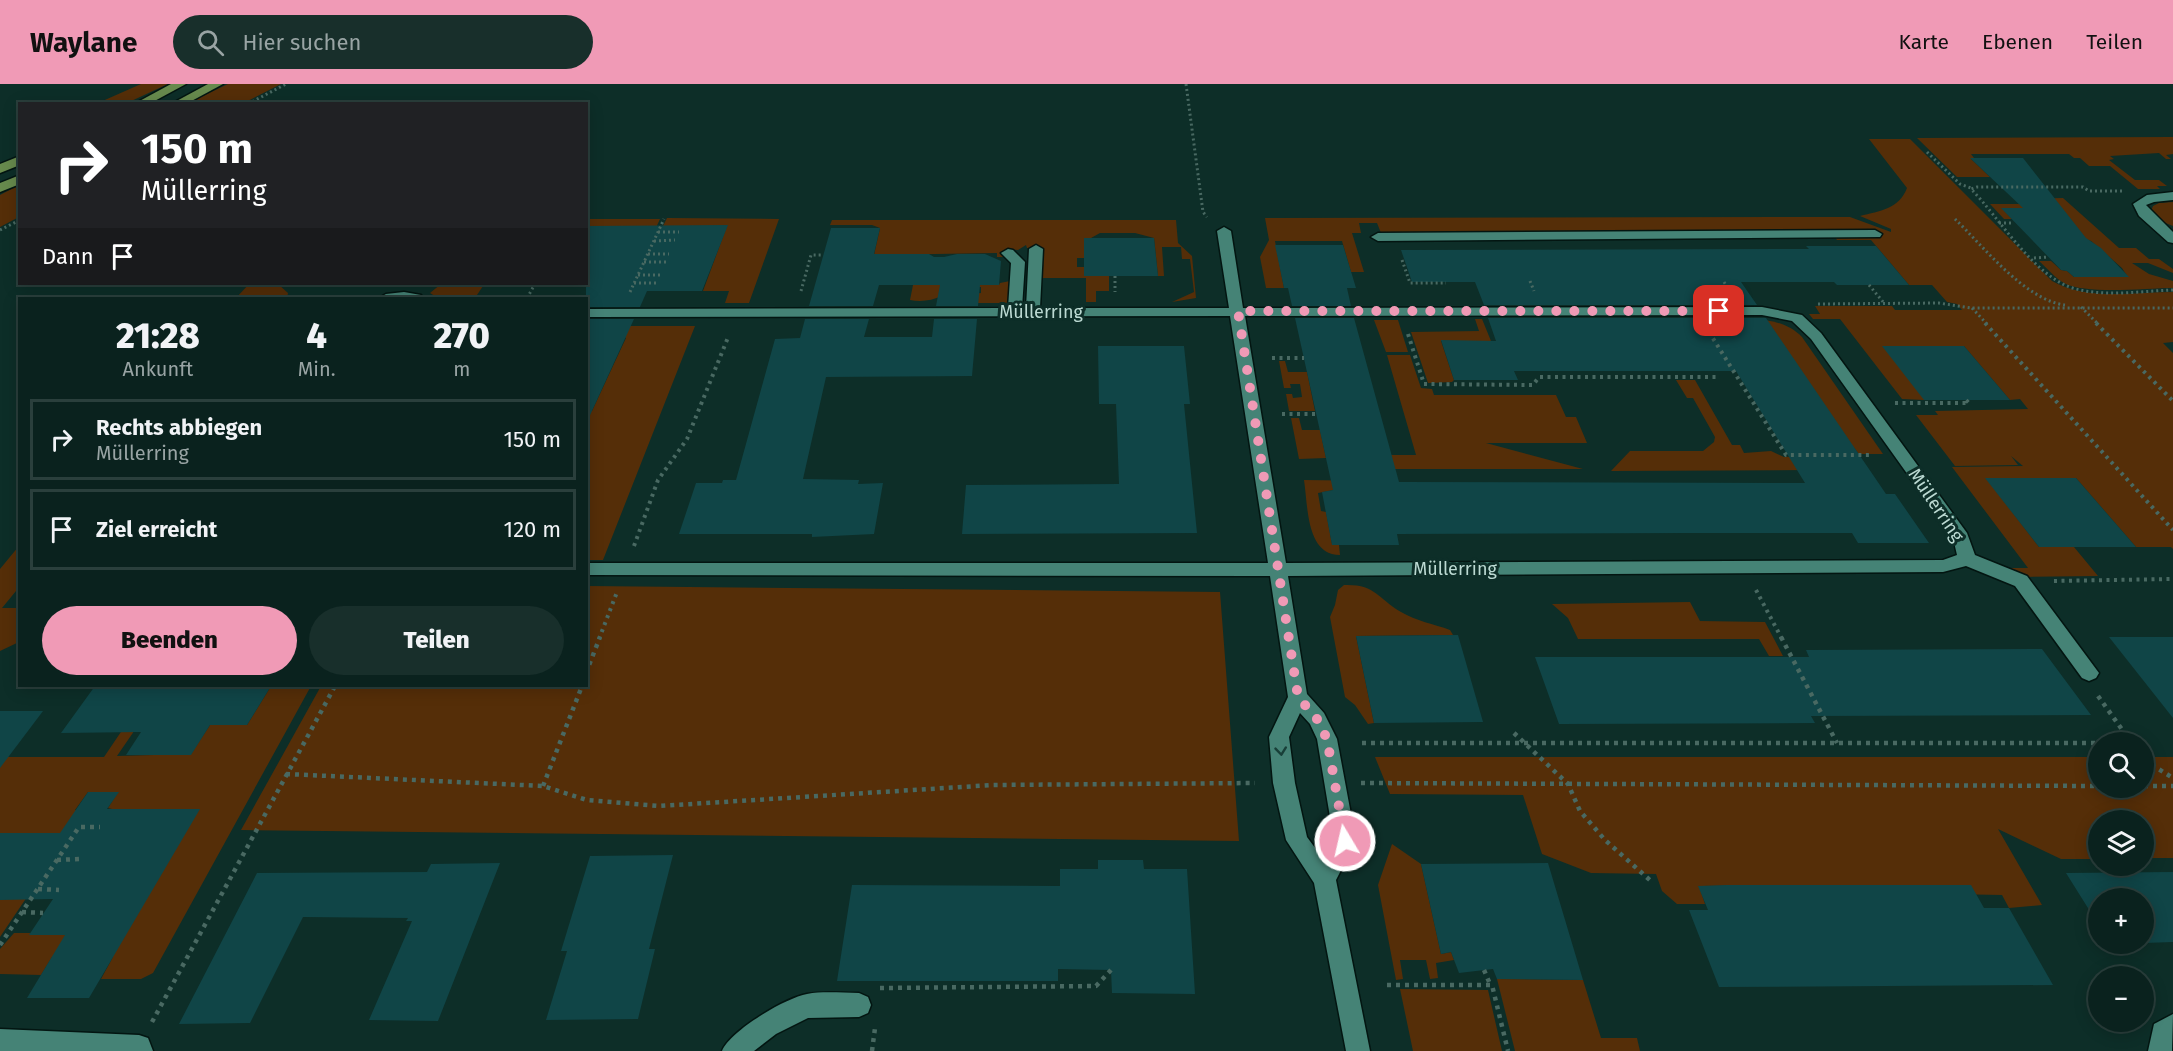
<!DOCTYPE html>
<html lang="de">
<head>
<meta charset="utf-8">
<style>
	body { margin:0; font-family:"Fira Sans",sans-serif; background:#182f2b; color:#f1f3f6; height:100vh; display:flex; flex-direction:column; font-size:22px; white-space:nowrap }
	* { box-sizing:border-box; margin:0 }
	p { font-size:20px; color:#99a4a4 }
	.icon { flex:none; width:33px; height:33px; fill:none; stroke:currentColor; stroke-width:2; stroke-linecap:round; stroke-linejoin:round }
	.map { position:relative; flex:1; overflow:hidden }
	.panel { position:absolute; left:18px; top:213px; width:570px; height:390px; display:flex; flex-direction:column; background:#0a221e; border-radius:0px; box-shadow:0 3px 15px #0003,0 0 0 2px #2a3f3c }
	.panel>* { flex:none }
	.hud { position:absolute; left:18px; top:18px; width:570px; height:183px; border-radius:0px; box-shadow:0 3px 15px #0003,0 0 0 2px #2a3f3c; background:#202124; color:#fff; overflow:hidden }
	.fabs { position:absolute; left:2088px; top:648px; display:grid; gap:12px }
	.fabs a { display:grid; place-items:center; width:66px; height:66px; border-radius:50%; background:#0a221e; box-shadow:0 3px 15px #0003,0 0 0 2px #2a3f3c; font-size:30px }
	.pin { position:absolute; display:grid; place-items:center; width:51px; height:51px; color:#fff; margin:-26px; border-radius:12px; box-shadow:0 3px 9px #0006 }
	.me { position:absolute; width:66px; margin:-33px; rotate:351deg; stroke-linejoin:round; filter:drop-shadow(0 0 4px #0008) }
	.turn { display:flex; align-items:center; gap:21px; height:126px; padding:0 24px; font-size:27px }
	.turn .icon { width:78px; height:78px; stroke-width:2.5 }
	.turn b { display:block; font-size:42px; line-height:51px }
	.then { display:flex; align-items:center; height:57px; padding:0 24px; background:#0003; gap:12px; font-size:22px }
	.eta { display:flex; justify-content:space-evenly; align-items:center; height:102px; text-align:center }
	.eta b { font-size:36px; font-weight:800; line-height:42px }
	.action { display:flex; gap:12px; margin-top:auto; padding:12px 24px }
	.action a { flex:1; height:69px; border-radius:36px; background:#f09ab6; color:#111; font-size:24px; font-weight:800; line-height:69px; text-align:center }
	.action a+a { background:#182f2b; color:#f1f3f6 }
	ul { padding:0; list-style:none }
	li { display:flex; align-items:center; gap:18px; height:81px; margin:0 12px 9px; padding:0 12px; border:3px solid #2a3f3c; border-radius:0px }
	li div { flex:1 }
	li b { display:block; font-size:22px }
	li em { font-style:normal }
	header { display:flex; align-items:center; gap:36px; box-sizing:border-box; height:84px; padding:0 30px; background:#f09ab6; color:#111 }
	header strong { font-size:28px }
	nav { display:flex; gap:33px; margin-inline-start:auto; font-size:21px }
	.search { width:420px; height:54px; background:#182f2b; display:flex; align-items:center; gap:15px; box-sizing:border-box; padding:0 21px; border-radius:33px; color:#99a4a4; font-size:22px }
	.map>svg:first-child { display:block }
</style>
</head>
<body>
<header>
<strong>Waylane</strong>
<div class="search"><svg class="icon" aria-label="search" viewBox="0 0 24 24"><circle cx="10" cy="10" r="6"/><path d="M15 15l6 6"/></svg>Hier suchen</div>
<nav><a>Karte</a><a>Ebenen</a><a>Teilen</a></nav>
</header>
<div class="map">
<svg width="2173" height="967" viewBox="0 0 2173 967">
	<rect width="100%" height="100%" fill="#0d2e28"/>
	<g fill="#552e08">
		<path d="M141,0H168L127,19H98Z"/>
		<path d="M228,0H281L244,19H188Z"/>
		<path d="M2173,53V70L2166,71L2171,75H2166L2159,69L2110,72L2114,75L2109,76L2135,96H2159L2167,102H2157L2160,105H2138L2110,82H2089L2080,74H2074L2069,70H1971L1974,74L1971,75L1990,93H1957L1917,54Z"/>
		<path d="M1869,55H1910L2052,197C2087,217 2134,208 2173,208V258L2163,259L2173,269V465L2171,463H2136L2076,394H1986L2039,463H2074L2098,492L2021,493L2001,484H2028L1952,383L2023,382L2011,372L2018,381L1955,382L1916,331H1938L1935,327L2028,325L2020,315L2010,316L1964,262L1924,316L1902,315L1840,235H1813L1809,230H1820L1815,222H1892L1895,226H1962L1957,220L1947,218L1932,201H1909L1871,156H1837L1830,147L1381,149L1377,139H1359L1361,149H1352L1364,188H1351L1342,157H1275L1284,204H1266L1260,173L1269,156L1265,134L1850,133L1891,148V145L1860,132C1880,127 1899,125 1907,104Z"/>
		<path d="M19,101V133L0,143V111Z"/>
		<path d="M2063,114L2119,164H2136L2149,175H2159L2173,185V189L2148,179H2132L2149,190L2173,197V204C2146,204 2086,211 2064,199C2055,194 2047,184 2039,177H2051L2061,186L2067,187L2074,193L2127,192L2122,184L2091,157L2002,124L2012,135H2004L1990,120H2028L2024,115Z"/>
		<path d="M2173,118V142L2163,138L2151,127L2153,122L2159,119Z"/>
		<path d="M667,134L779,135L749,219H725L729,207H703L727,142L661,146Z"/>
		<path d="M587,135H660L626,208L587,147Z"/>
		<path d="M832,136H1176L1178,159L1192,172L1196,214L1172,218L1194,208L1190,175H1182L1181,163H1162L1164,192H1158L1154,154L1135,149H1100L1091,154H1084V174H1077V183H1084L1085,192H1109V207H1096V218H1065H1086V194H1041L1042,164H1027L1026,161L1018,166L1009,165L1004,173H997V169L874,171L880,144L872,141H830Z"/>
		<path d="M1010,197L1008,219H969L971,210L981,209V203H971V201H999L1000,199Z"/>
		<path d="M249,200H278L288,209L287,214H236Z"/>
		<path d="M441,200H531L530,202H483L477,211H462L460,214H438L430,209Z"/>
		<path d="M913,201H963C946,211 930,220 910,216Z"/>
		<path d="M1475,235H1482L1491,257H1441L1454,296L1452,298L1428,299L1411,248L1479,247Z"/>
		<path d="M1750,235C1770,236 1787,238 1802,253L1883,370H1859Z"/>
		<path d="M1374,236H1398L1408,268H1386Z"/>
		<path d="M598,242H695L603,476H587V328L592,327L626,254Z"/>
		<path d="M1387,271H1410L1421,304L1432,305L1434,311H1556L1566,333H1576L1587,359H1486L1583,385H1378L1375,371H1416Z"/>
		<path d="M1279,277H1285L1288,288H1307L1315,327H1289L1286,310H1292L1293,314L1302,313L1300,300H1290L1291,304H1284Z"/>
		<path d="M1676,296H1695L1732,361H1740L1744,369L1771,367L1784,373L1807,372L1808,386L1611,387L1630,367H1703L1714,358L1715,353L1693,314H1687Z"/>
		<path d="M1291,334H1299L1302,346H1320L1326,374L1299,375Z"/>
		<path d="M1304,396L1381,397L1318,409L1321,427L1326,428L1332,460L1339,461L1340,471C1306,471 1308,422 1304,396Z"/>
		<path d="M19,462V507H16L2,524H19V558L0,567V485Z"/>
		<path d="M1344,501C1376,500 1377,514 1401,528C1416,537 1434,540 1450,546L1453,551L1356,552L1374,639L1368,640L1355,621L1345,613L1330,533L1335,521L1338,506Z"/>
		<path d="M587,502L1220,508L1239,757L241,746L321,602H586Z"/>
		<path d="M1690,518L1700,537L1765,538L1783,572H1769L1759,555H1578L1568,534L1552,520Z"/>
		<path d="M152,602H165L117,672L191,670L210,641H247L271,602H311L153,889L141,895H101L113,873H52L41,891L0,890V865L14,849H30V851H124L112,725L108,724L118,708H88L75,726L85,727L0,853V816L56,749H0V673H104Z"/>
		<path d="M1375,673H2098V704H2144V673H2173V774H2144V736H2098V775H2061L1998,745L2042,821L2009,824L2002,811L1893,809L1888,801L1699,802L1705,820H1677L1662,807L1656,790L1591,789L1542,770L1523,711L1390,710Z"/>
		<path d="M1392,760L1421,780L1441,870L1451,868L1454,876L1436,879L1438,894L1430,895L1426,876H1400L1403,895L1396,896L1378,801Z"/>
		<path d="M1497,895L1583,896L1601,954H1637L1640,967H1515Z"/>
		<path d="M1400,905L1488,906L1502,967H1413Z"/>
	</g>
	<g fill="#104547">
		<path d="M1970,74H2023L2086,154L2101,164L2129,193H2074L2067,187L2061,186L2001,124H2023Z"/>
		<path d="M728,141L702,207H647L640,223H586V142Z"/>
		<path d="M831,144H880L874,170H929L934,173H944L957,170H985L1001,177L999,201H980L978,222H936L940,201H879L873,222H809Z"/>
		<path d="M1084,154H1154L1158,192H1084Z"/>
		<path d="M1275,161H1343L1356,204H1347L1351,222H1292L1288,204H1284Z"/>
		<path d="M1806,162H1876L1909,201H1837L1834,198H1741L1757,221H1484L1475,198H1412L1401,166L1809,165Z"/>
		<path d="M1295,234H1354L1399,398L1805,399L1736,287H1514L1518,296H1454L1441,256L1496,257L1488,234H1766L1886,410H1895L1929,459H1858L1852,449H1690L1397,450L1399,461H1332L1322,408L1333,406Z"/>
		<path d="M586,235H634L586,340Z"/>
		<path d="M805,235H869L864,253H932L934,235H977L972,292L826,293L803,395L859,396L858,400L883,399L874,450L812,453V450H679L696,399H722L723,396H736L775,255L800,254Z"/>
		<path d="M1098,262H1184L1190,320H1184L1197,449L962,450L966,401L1119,400L1116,320H1099Z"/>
		<path d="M1882,262H1964L2010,316H1924Z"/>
		<path d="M1985,394H2076L2136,463H2039Z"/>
		<path d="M1458,551L1483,638L1374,639L1356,552Z"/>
		<path d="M2109,553H2173V634Z"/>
		<path d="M2042,565L2091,631L1811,632L1815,639L1559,640L1535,573H1809L1806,566Z"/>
		<path d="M95,602H271L247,641H210L191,671H126L141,648L61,649Z"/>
		<path d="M0,627H43L0,684Z"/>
		<path d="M88,708H119L107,725H200L89,914H27L65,851H29L53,815L0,816V749H60Z"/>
		<path d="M673,771L649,865H655L638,935L546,936L567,867H561L590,772Z"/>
		<path d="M1098,776H1143L1144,785H1187L1195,910L1112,909L1111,886L1058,885V897H837L852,801L1060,802V785H1098Z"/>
		<path d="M500,779L438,937L369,936L412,837H406L408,834L303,833L250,939L179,940L257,789L427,788L431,780Z"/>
		<path d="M1548,779L1583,896L1497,895L1493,885L1459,889L1451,868L1441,870L1421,780Z"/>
		<path d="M2173,788V858L2144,859V814H2098V840L2066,789Z"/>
		<path d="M1726,801H1971L1984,824H2009L2053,901L1719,903L1689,826H1708L1698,802Z"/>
	</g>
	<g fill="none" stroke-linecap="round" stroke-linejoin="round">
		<g stroke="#031511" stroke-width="3">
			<g id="minor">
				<path d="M2173,108V116L2154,118L2146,121L2173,148V159L2168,158L2139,132L2133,120L2147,111Z"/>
				<path d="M1224,143L1231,147L1243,224L1762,223L1802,231L1821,249L1967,449L1975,471L2027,492L2099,589L2096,594L2089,597L2082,594L2015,502L1966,482L1943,488L1288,492L1307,610L1324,629L1337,655L1356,757L1336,796L1370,967H1346L1314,799L1286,756L1273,699L1269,653L1288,613L1270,492L586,491V479H1268L1230,232L586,233V225L1008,224L1011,179L1001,169L1008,165L1013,166L1025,178L1022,224H1026L1029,165L1036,161L1043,165L1040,224H1229L1217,147ZM1762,231L1792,237L1811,255L1953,454L1957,471L1943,476L1286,479L1245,232ZM1300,629L1310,640L1317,655L1334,757L1324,776L1307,753L1295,699L1289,653Z"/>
				<path d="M1875,146L1882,150L1880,153L1378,157L1371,153L1378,149Z"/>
				<path d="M404,208L421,211L423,214H379L386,210Z"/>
				<path d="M859,909L868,913L871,921L868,929L859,933L808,934L776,950L754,967H722C730,947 785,914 807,910C823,907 842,909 859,909Z"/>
				<path d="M2173,930L2172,967H2148L2154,940Z"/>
				<path d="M0,945L139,951L148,954L153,967H0Z"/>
			</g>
		</g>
		<g stroke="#031511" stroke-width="3">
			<g id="major">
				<path d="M171,0H186L149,20H134Z"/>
				<path d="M208,0H223L186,20H171Z"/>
				<path d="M20,72V81L0,89V80Z"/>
				<path d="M20,91V100L0,108V99Z"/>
			</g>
		</g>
		<g stroke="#496962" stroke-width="3" stroke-dasharray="2 3" stroke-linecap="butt">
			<path d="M1186,0L1203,128L1207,133"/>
			<path d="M248,20L286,0"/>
			<path d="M1927,68L1960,100L1971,104"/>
			<path d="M2122,107H2089L2083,103H1977L1971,105C1999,133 2035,195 2076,205C2107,213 2141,207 2173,206"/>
			<path d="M1955,135C1984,163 2025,216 2065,221"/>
			<path d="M1999,139H2011"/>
			<path d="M0,146L20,136"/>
			<path d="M658,148H679"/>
			<path d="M654,157L675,156"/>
			<path d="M648,170H669"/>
			<path d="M2034,174L2048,173"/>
			<path d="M1402,176L1410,199H1446"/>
			<path d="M644,178H666"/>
			<path d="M638,191H660"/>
			<path d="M1115,192V208"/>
			<path d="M1530,197L1534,207"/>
			<path d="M1724,198L1729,206"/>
			<path d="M634,199H657"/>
			<path d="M535,200H558"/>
			<path d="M1869,201L1884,219"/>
			<path d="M801,207L811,171H823"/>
			<path d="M630,208L664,135"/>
			<path d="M527,214L535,200"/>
			<path d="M1818,220L1939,219L1971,224H2173"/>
			<path d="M2081,223L2098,240"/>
			<path d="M1972,224L1987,240"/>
		</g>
		<g stroke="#496962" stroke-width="4" stroke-dasharray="3 4.5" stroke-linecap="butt">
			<path d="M1985,239L2173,446"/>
			<path d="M2096,239L2173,317"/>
			<path d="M1709,248L1786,371H1872"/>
			<path d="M1408,250L1424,300L1533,301L1539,293H1720"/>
			<path d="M1272,274H1304"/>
			<path d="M1895,319H1969L1966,316"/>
			<path d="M1282,330H1316"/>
			<path d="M634,462L658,396L687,355L729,251"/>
			<path d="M2054,497L2173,495"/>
			<path d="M1756,506L1782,555"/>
			<path d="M599,555L617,508"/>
		</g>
		<g stroke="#496962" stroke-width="4.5" stroke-dasharray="4 5" stroke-linecap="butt">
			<path d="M1781,553L1837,659"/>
			<path d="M586,589L600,553"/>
			<path d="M2098,612L2131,658"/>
			<path d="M1514,649L1568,700L1580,727L1605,756L1652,798"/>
			<path d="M1362,659H2098"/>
			<path d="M2144,676L2173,694"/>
			<path d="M286,690L543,702L587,716L659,722L993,701L1255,699"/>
			<path d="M1361,699L2098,702"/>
			<path d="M543,702L582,602"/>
			<path d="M2144,702H2173"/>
			<path d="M57,776L79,775"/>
			<path d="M38,805L59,806"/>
			<path d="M22,828L43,829"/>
			<path d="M0,861L79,743H100"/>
			<path d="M1484,886L1490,900"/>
			<path d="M1387,901H1492L1508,967"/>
			<path d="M880,904L1096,902L1111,886"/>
			<path d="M152,938L335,602"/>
			<path d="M872,967L875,944"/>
		</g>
		<use href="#minor" fill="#458376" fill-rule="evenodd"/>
		<use href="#major" fill="#678a4d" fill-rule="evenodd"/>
	</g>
	<defs><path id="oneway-chevron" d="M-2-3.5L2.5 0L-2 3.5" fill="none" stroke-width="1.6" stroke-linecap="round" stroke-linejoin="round" transform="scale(1.5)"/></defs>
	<use stroke="#183f38" href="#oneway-chevron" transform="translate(1281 667) rotate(84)"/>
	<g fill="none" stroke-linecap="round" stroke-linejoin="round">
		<path stroke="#f09ab6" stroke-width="10" stroke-dasharray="0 18" d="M1345,757L1327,655L1317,635L1298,613L1238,227H1719"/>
	</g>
	<g text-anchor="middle" stroke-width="6" stroke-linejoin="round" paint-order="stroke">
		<g font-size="18" fill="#bbd9d2" stroke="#0d2e28">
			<text x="1041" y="234">Müllerring</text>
			<text transform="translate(1936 421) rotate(56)" y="6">Müllerring</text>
			<text x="1455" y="491">Müllerring</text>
		</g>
	</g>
</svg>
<div class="fabs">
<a><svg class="icon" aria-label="search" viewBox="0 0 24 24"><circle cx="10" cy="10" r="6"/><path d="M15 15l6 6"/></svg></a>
<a><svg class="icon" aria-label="layers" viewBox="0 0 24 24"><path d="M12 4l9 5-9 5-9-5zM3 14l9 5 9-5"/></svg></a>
<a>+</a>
<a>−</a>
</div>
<div class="pin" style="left:1719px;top:227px;background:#d93025"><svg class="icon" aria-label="arrive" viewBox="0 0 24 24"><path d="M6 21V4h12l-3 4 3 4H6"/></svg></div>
<svg class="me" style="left:1345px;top:757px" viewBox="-20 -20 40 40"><circle r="17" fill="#f09ab6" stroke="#fff" stroke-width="3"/><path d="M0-11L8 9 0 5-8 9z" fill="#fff"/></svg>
<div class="hud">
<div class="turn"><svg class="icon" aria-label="right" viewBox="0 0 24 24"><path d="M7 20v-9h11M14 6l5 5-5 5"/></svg><div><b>150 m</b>Müllerring</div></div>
<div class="then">Dann<svg class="icon" aria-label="arrive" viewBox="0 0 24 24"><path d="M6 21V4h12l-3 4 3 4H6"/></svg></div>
</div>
<section class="panel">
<div class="eta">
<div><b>21:28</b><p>Ankunft</p></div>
<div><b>4</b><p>Min.</p></div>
<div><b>270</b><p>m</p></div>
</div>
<ul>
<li><svg class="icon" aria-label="right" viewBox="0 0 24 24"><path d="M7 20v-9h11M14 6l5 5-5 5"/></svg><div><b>Rechts abbiegen</b><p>Müllerring</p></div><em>150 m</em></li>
<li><svg class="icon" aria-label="arrive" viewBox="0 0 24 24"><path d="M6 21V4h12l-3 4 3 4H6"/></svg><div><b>Ziel erreicht</b></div><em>120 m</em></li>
</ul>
<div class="action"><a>Beenden</a><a>Teilen</a></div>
</section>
</div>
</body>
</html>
